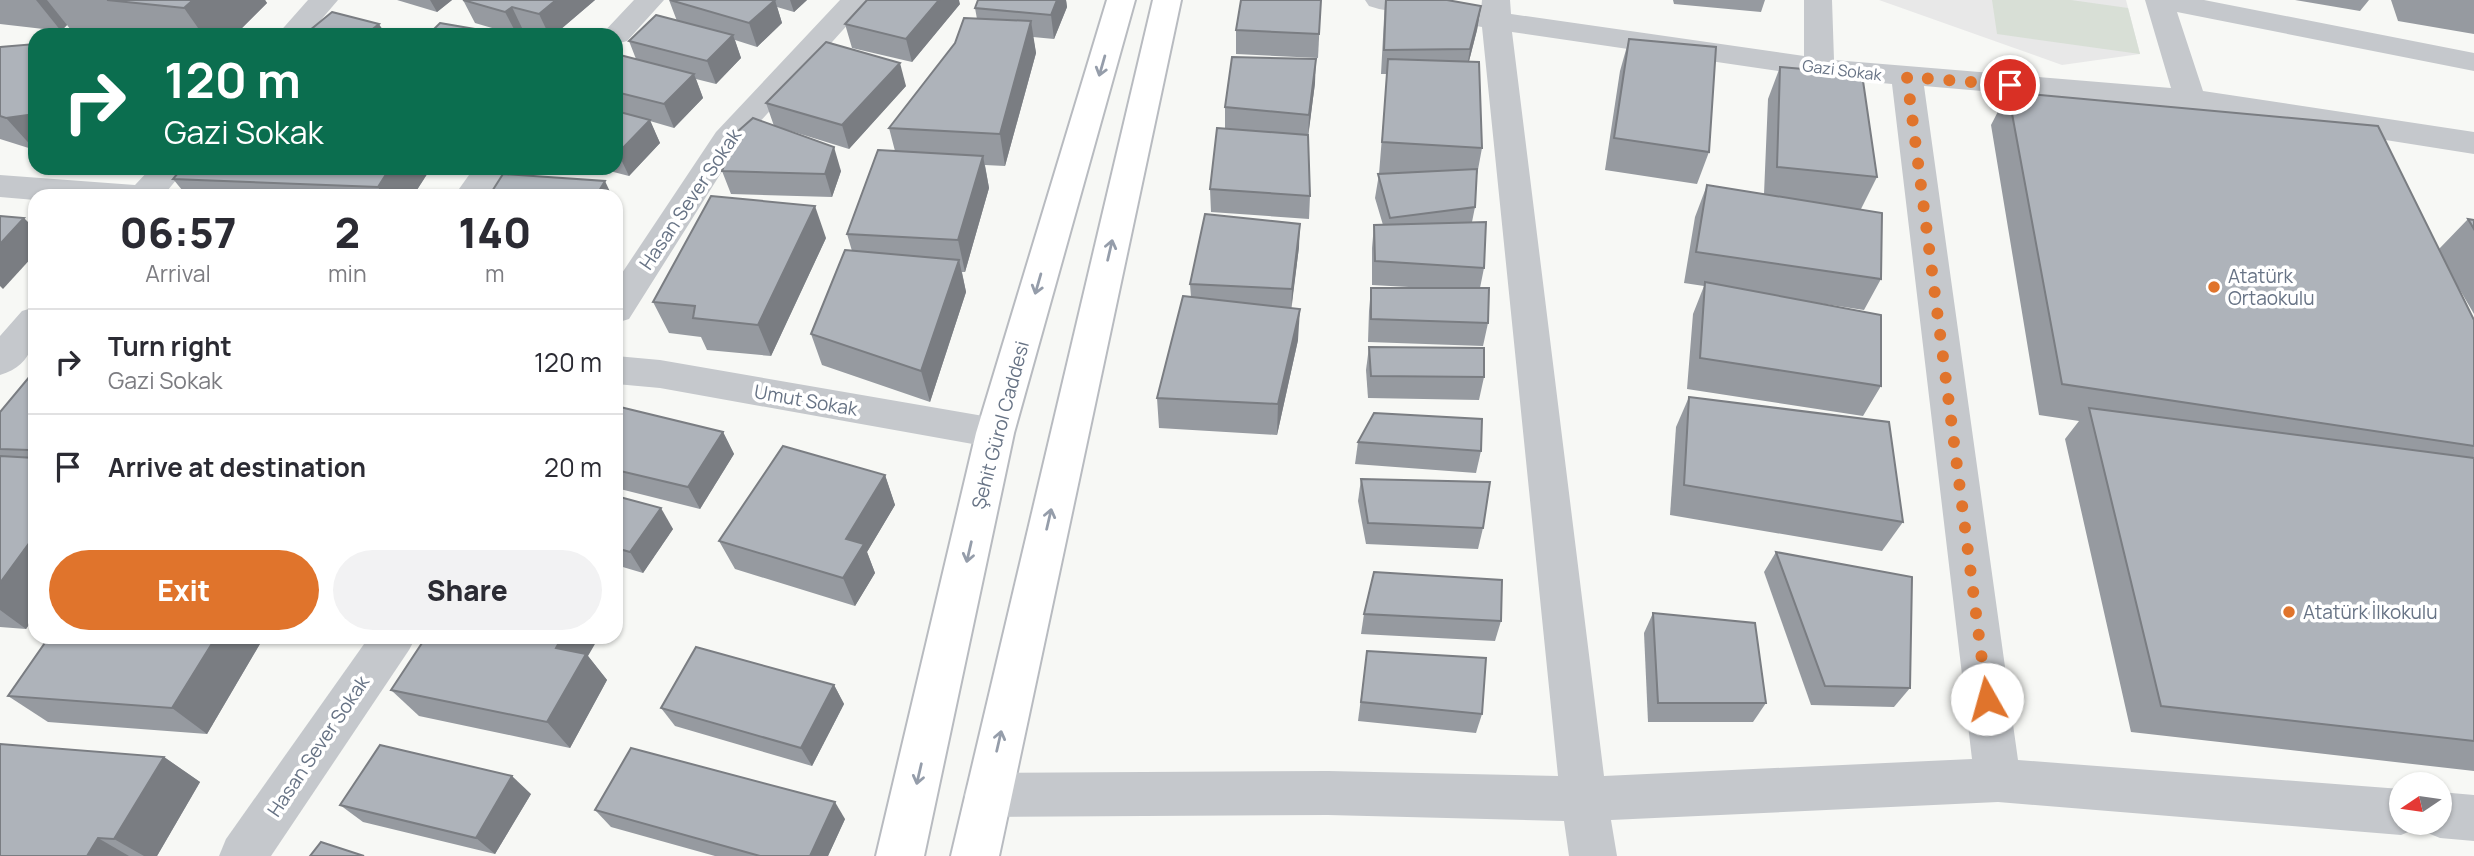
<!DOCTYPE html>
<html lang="en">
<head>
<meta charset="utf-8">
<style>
	body { margin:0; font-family:Manrope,sans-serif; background:#f2f2f3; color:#2b2b33; height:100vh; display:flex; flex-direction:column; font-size:26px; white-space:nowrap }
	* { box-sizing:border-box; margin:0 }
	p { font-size:23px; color:#7c7c81 }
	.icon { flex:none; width:38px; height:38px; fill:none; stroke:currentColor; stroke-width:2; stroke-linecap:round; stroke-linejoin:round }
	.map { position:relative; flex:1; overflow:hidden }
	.drawer { position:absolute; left:28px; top:189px; width:595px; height:455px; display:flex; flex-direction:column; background:#fff; border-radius:21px; box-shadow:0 2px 5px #0004 }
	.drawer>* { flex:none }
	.guide { position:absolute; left:28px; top:28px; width:595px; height:147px; border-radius:21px; box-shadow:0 2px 5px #0004; background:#0b6e4f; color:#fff; overflow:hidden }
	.needle { width:46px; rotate:257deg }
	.fabs { position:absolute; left:2389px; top:772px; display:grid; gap:14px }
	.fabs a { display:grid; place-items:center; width:63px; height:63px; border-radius:50%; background:#fff; box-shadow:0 2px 5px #0004; font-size:35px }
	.pin { position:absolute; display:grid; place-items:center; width:60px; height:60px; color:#fff; margin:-30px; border:4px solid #fff; border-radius:50%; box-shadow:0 2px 7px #0007 }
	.me { position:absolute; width:77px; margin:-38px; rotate:353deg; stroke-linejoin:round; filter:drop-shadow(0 0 5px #0008) }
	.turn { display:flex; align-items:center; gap:24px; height:147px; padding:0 21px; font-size:32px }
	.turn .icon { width:91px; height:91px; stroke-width:2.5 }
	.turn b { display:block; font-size:49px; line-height:60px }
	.eta { display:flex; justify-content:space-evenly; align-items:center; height:119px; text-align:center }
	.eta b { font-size:42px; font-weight:800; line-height:49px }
	.primary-button { display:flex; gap:14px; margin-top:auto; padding:14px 21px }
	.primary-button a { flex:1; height:80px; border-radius:42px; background:#e0742c; color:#fff; font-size:28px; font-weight:800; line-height:80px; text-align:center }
	.primary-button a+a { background:#f2f2f3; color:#2b2b33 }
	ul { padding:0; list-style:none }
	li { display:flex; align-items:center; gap:21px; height:105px; padding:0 21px; border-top:2px solid #e1e1e2 }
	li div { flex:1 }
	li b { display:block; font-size:26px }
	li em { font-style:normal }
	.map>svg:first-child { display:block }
</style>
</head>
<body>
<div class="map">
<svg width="2474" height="856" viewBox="0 0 2474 856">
	<rect width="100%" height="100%" fill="#f7f8f5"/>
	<path fill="#e8e8e8" d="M1879,0H2126L2140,54L2062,65Z"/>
	<path fill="#d8dfd6" d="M1992,0H2071L2128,8L2140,54L1997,34Z"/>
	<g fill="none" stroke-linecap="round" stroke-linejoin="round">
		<g stroke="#b8bbc0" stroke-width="4">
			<g id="secondary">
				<path d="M1107,0H1135L1014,433L924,856H876L976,433Z"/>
				<path d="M1153,0H1181L999,856H951Z"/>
			</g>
		</g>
		<g fill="#c5c8cc" fill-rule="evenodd">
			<path d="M308,0H338L308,35H277Z"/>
			<path d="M634,0H664L627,41L616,44V35H601Z"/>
			<path d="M840,0H870L738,146L629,319L616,323V282L716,132Z"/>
			<path d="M1365,0H1428L1481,10L1482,0H1510L1511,14L1804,56V0H1832L1834,60L2171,88L2145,0H2204L2474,53V71L2177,12L2203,91L2474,132V154L2190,109L1924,86L2018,760L2401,789V822H2440V792L2474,795V841L2440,838L2423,831L2420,823L2418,828L2401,835L1998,802L1611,820L1617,856H1569L1564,821L1328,815L987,817L970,811L964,795L970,779L987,773L1328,771L1558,776L1482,27L1379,9L1369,6ZM1512,32L1819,77L1892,84L1972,759L1604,776Z"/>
			<path d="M151,168H186L163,196H35V200L0,197V175L135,185Z"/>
			<path d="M474,168H507L488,196H454Z"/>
			<path d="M35,307C35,338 36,364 0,375V336L22,311Z"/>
			<path d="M616,356L660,360L995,418L1009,422L1014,433L1009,444L995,448L660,388L616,384Z"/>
			<path d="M369,637H416L409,650L271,856H219L226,839Z"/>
		</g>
		<use href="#secondary" fill="#fff" fill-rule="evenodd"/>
	</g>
	<g fill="#969aa0">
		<path d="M0,0H265L267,3L235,35H75L67,25L61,31L0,24Z"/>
		<path d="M397,0H452L437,12Z"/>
		<path d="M463,0H595L554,35H540L523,30L518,35H516L475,23Z"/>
		<path d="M669,0H807L794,12L777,7L782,23L757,47L735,40L741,58L716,84L696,79L703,98L674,128L650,121L660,143L629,176L598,168H616V54L636,59L629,41L677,21Z"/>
		<path d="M978,0H1066L1067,7L1054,39L1033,37L1036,53L1005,166L985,165L989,188L965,272H962L966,292L930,402L822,365L811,334L852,251L847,234L895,151L889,128L977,19L975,8Z"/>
		<path d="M1321,0L1318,58L1236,54V30Z"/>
		<path d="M1385,0H1447L1481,6L1477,30L1469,61L1482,148L1477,175L1475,207L1472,222L1484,268L1480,288L1488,323L1483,346L1368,342L1369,311L1371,288H1427L1372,285V248L1374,225H1383L1375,198L1379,174L1387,74H1381Z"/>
		<path d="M1673,0H1765L1761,12L1674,4Z"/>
		<path d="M2295,0H2369L2360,11Z"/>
		<path d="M2391,0H2474V34L2398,21Z"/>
		<path d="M960,4L912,62L852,48L845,24Z"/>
		<path d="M1629,39L1709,152L1697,184L1605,170L1620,71Z"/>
		<path d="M35,44V150L0,139V47Z"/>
		<path d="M1780,67L1877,177L1861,209L1881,279L1864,310L1818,303L1881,386L1863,416L1687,389L1693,314L1704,286L1684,283L1695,217L1707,185L1764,194L1768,99Z"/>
		<path d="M1315,83L1308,136L1310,196L1309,219L1211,212L1210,189L1225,128V107Z"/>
		<path d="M906,86L849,149L781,128L841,171L832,197L731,194L722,171L774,126L766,103Z"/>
		<path d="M2008,92L2439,249L2468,219L2474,220V314L2457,285L2474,320V771L2131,732L2065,439L2079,421L2039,415L1991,125Z"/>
		<path d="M182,168H431L413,196H187L173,179Z"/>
		<path d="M826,238L771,356L707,350L701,337L669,333L653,302Z"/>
		<path d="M1299,247L1291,308L1298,340L1277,435L1159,428L1157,398L1191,297L1190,284Z"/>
		<path d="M1369,347L1484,377L1479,400L1368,398L1366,370Z"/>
		<path d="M35,370V616L26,629L0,627V412Z"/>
		<path d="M1689,397L1903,522L1882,551L1670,515L1676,427Z"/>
		<path d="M616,406L723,432L734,454L700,509L616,488Z"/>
		<path d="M1358,442L1481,451L1476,473L1355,464Z"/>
		<path d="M885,475L895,505L867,552L875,573L855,606L735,569L719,541Z"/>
		<path d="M1361,479L1483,528L1478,549L1366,544L1358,501Z"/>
		<path d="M616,496L673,529L643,573L616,565Z"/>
		<path d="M1776,552L1910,688L1894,707L1811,705L1764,572Z"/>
		<path d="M1653,613L1766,703L1753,722H1648L1644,633Z"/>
		<path d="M1364,614L1501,621L1495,641L1361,634Z"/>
		<path d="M264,637L207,734L48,722L8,696Z"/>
		<path d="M1367,651L1482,714L1476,733L1358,721Z"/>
		<path d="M588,656L607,680L570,748L419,716L391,690Z"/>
		<path d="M834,685L844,704L812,766L675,726L661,708Z"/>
		<path d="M164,757L200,782L157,856H0Z"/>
		<path d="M531,794L495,854L363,822L340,805Z"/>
		<path d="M595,810L845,819L828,856H715L611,827Z"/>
	</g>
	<g fill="#7a7d82">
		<path d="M36,0H47L67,25L61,31Z"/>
		<path d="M193,0H265L267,3L235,35H203L184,8Z"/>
		<path d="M430,0H452L437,12Z"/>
		<path d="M556,0H595L554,35H549L539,14Z"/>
		<path d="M775,0L782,23L757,47L749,23Z"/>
		<path d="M790,0H807L794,12Z"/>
		<path d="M939,0H959L960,4L912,62L906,39Z"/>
		<path d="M1057,0H1066L1067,7L1054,39L1051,15Z"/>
		<path d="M1481,6L1477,30L1466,73L1470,49Z"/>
		<path d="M512,7L523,30L517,35L505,12Z"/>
		<path d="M1031,21L1036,53L1005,166L1000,134Z"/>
		<path d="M379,24L386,35H365Z"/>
		<path d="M733,35L741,58L716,84L707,61Z"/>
		<path d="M1316,59L1315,83L1308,138L1309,115Z"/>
		<path d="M900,63L906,86L849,149L842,125Z"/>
		<path d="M694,74L703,98L674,128L664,104Z"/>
		<path d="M35,114V150L6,118Z"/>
		<path d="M650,120L660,143L629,176L618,153Z"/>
		<path d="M834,147L841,171L832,197L825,174Z"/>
		<path d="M983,156L989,188L965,272L958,240Z"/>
		<path d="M390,168H431L413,196H384L378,187Z"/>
		<path d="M605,181L612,196H596Z"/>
		<path d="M616,203L620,213L616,221Z"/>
		<path d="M815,206L826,238L771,356L758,325Z"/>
		<path d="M24,218L35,229V254L3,289L0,286V244Z"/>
		<path d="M1300,224L1299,247L1291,312L1292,289Z"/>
		<path d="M959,260L966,292L930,402L921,371Z"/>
		<path d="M1300,309L1298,340L1277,435L1278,404Z"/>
		<path d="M723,432L734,454L700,509L688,487Z"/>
		<path d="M35,442V456L29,450Z"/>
		<path d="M885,475L895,505L867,552L875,573L855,606L843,578L846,539Z"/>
		<path d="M661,508L673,529L643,573L630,552Z"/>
		<path d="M35,535V616L26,629L0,610V583Z"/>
		<path d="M216,637H264L207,734L172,708Z"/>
		<path d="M562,637H599L588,656L607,680L570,748L547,722L556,648Z"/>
		<path d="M834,685L844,704L812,766L801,748Z"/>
		<path d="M164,757L200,782L157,856H144L114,839Z"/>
		<path d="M512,776L531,794L495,854L476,838Z"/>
		<path d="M835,802L845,819L828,856H810Z"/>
		<path d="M98,838L129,856H87Z"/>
	</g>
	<g fill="#aeb3ba" stroke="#7a7d82" stroke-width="2">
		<path d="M107,0H193L184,8Z"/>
		<path d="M463,0H556L539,14L512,7L505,12Z"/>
		<path d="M670,0H775L749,23Z"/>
		<path d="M867,0H939L906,39L845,24Z"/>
		<path d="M978,0H1057L1051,15L975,8Z"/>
		<path d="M1241,0H1321L1319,34L1236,30Z"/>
		<path d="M1386,0H1447L1481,6L1470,49L1384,50Z"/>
		<path d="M332,12L379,24L365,35H304Z"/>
		<path d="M656,15L733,35L707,61L629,41Z"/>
		<path d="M964,18L1031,21L1000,134L889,128L955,43Z"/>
		<path d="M440,23L510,35H428Z"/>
		<path d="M1629,39L1716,47L1709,152L1614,138Z"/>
		<path d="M826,42L900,63L842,125L766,103Z"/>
		<path d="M35,44V114L6,118L0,116V47Z"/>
		<path d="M616,54L694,74L664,104L616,92Z"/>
		<path d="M1232,57L1316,59L1309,115L1225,107Z"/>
		<path d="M1388,59L1479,62L1482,148L1382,142Z"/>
		<path d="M1780,67L1862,74L1877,177L1777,167Z"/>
		<path d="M2008,92L2378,126L2474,320V446L2062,384Z"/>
		<path d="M616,111L650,120L618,153L616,152Z"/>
		<path d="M753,118L834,147L825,174L722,171L737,132Z"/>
		<path d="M1217,128L1308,135L1310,196L1210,189Z"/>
		<path d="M878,150L983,156L958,240L847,234Z"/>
		<path d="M182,168H390L378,187L173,179Z"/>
		<path d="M1477,169L1475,207L1390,218L1378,174Z"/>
		<path d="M503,174L605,181L596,196H489Z"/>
		<path d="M1707,185L1882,213L1881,279L1696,252Z"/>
		<path d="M711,196L815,206L758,325L693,318L695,306L653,302Z"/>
		<path d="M1205,214L1300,224L1292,289L1190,284Z"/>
		<path d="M0,216L24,218L0,244Z"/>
		<path d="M2468,219L2474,220V229Z"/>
		<path d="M1486,222L1484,268L1375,261L1374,225Z"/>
		<path d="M845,250L959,260L921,371L811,334Z"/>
		<path d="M1705,282L1881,315V386L1700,358Z"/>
		<path d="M1371,288H1489L1488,323L1371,319Z"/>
		<path d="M1183,296L1300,309L1278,404L1157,398Z"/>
		<path d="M1369,347L1484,348V377L1371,376Z"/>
		<path d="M35,370V442L29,450L0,449V412Z"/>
		<path d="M1689,397L1889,422L1903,522L1684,485Z"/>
		<path d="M616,406L723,432L688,487L616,470Z"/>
		<path d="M2089,408L2474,458V741L2161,706Z"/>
		<path d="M1374,413L1482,419L1481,451L1358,442Z"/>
		<path d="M783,446L885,475L846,539L864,544L843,578L719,541Z"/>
		<path d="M0,456L35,458V535L0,583Z"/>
		<path d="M1361,479L1490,482L1483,528L1368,523Z"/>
		<path d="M616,496L661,508L630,552L616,548Z"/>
		<path d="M1776,552L1912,577L1910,688L1825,686Z"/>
		<path d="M1374,572L1502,580L1501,621L1364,614Z"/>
		<path d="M1653,613L1755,623L1766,703H1658Z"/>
		<path d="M49,637H216L172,708L8,696Z"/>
		<path d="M426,637H562L556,648L586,654L547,722L391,690Z"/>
		<path d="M696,647L834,685L801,748L661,708Z"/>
		<path d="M1367,651L1486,658L1482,714L1361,702Z"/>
		<path d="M0,744L164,757L114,839L98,838L87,856H0Z"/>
		<path d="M380,745L512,776L476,838L340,805Z"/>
		<path d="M631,748L835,802L810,856H760L595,810Z"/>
		<path d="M321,842L364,856H310Z"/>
	</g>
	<defs><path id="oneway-shaft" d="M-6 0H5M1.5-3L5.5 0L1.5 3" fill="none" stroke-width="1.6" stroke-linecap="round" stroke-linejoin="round" transform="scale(1.75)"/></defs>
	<g stroke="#959daa">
		<use href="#oneway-shaft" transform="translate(1102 66) rotate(106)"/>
		<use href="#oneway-shaft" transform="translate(1110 250) rotate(-77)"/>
		<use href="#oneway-shaft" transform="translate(1038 284) rotate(106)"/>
		<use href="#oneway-shaft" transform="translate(1049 519) rotate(-77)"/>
		<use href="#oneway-shaft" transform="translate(969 552) rotate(103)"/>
		<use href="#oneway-shaft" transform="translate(999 741) rotate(-77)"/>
		<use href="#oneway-shaft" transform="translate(919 774) rotate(103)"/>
	</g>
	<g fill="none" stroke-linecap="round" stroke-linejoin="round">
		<path stroke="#e0742c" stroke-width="12" stroke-dasharray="0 21.6" d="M1987,699L1907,77L2010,85"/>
	</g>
	<g fill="#e0742c" stroke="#fff" stroke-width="2.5">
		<circle cx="2214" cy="287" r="7"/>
		<circle cx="2289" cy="612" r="7"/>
	</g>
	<g text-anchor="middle" stroke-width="7" stroke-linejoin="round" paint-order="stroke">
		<g font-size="16" fill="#677385" stroke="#fff">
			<text transform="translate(1842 70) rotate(7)" y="6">Gazi Sokak</text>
		</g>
		<g font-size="19" fill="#677385" stroke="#fff">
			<text transform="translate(690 199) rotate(-56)" y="7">Hasan Sever Sokak</text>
			<text transform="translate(806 400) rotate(10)" y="7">Umut Sokak</text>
			<text transform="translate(1000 425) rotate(-75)" y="7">Şehit Gürol Caddesi</text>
			<text transform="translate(318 746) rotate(-56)" y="7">Hasan Sever Sokak</text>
		</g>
		<g font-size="19" fill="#677385" stroke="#fff" text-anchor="start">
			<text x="2228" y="283">Atatürk<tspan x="2228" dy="22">Ortaokulu</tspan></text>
			<text x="2303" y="619">Atatürk İlkokulu</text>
		</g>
	</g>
</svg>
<div class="fabs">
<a><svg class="needle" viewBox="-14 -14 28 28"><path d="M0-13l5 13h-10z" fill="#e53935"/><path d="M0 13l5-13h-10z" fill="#7c7c81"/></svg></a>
</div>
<div class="pin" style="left:2010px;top:85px;background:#d93025"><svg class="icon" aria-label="arrive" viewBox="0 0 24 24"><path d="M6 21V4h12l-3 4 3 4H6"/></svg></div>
<svg class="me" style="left:1987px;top:699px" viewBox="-20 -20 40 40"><circle r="19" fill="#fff"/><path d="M0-13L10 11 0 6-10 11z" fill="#e0742c"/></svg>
<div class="guide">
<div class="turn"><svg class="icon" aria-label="right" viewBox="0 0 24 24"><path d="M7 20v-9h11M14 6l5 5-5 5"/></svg><div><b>120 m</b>Gazi Sokak</div></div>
</div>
<section class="drawer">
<div class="eta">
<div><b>06:57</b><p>Arrival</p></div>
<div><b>2</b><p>min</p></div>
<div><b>140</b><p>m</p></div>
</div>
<ul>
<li><svg class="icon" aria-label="right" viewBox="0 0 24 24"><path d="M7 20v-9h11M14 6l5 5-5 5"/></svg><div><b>Turn right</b><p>Gazi Sokak</p></div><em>120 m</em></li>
<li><svg class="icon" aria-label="arrive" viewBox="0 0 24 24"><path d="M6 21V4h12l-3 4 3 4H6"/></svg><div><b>Arrive at destination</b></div><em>20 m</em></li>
</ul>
<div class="primary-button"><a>Exit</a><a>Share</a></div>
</section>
</div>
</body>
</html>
